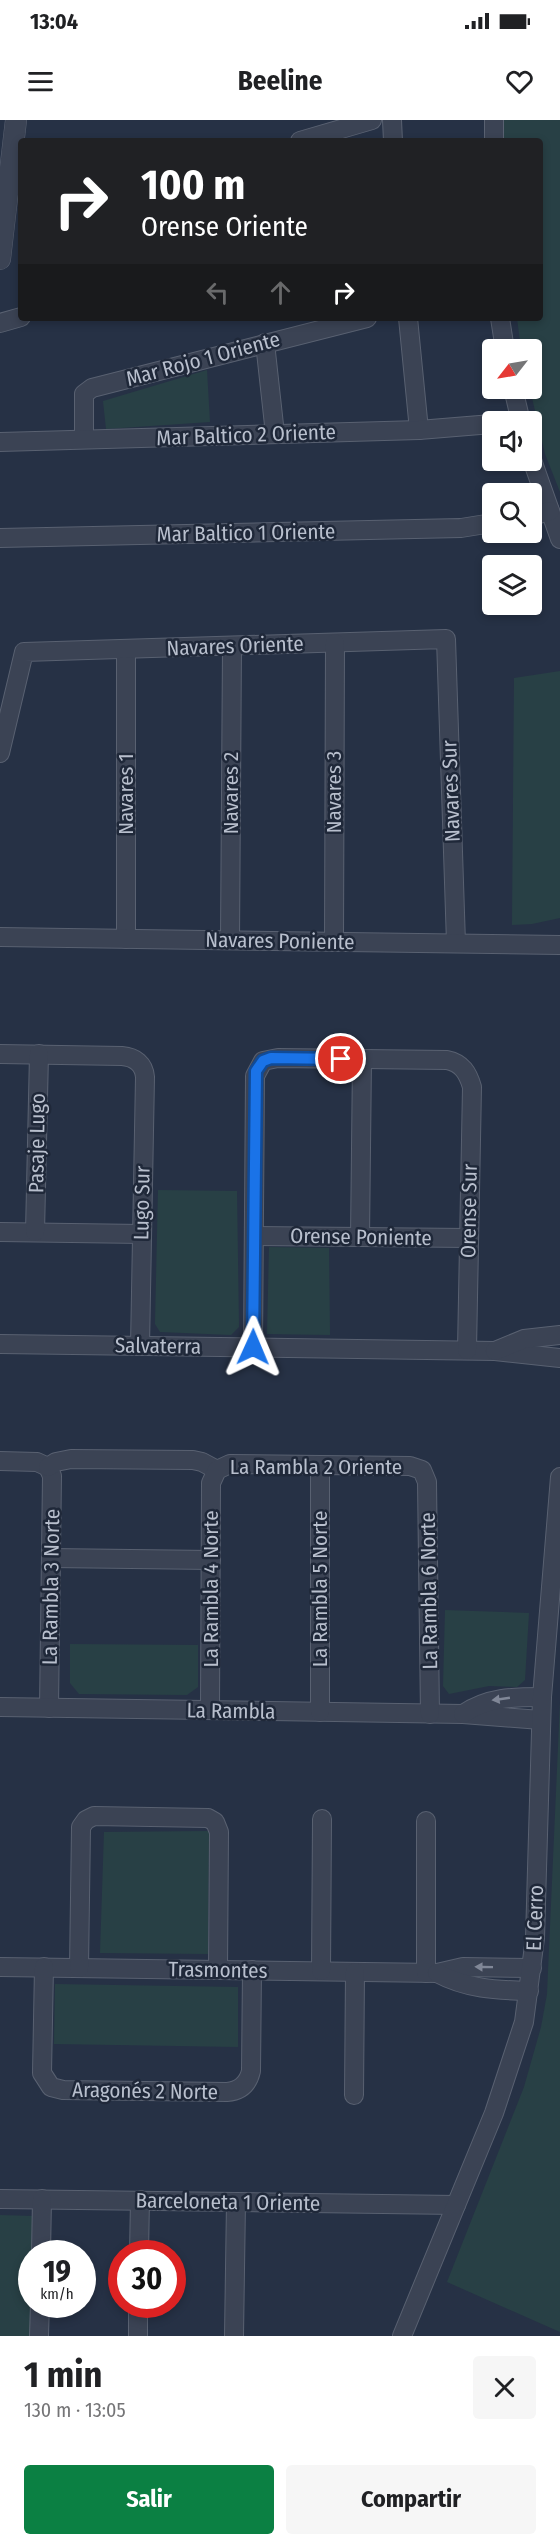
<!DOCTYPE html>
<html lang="es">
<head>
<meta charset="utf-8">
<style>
	body { margin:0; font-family:"Fira Sans Condensed",sans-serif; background:#f6f6f6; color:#202124; height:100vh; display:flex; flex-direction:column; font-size:22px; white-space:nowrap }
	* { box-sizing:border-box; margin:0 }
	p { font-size:20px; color:#757577 }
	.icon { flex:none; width:33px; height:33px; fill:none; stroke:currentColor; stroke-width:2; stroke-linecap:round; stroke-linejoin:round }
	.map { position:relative; height:2216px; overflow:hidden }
	.drawer { display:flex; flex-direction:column; background:#fff; flex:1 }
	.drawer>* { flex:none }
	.top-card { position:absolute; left:18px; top:18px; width:525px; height:183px; border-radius:6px; box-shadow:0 3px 9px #0003; background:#202124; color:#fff; overflow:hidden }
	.needle { width:39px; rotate:239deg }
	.controls { position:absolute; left:482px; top:219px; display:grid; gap:12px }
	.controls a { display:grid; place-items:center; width:60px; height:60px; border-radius:6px; background:#fff; box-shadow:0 3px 9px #0003; font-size:30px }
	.speed { position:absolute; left:18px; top:2120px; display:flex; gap:12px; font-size:30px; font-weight:700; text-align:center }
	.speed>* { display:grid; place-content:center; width:78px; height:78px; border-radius:50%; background:#fff; box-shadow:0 3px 9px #0003; line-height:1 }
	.speed small { font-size:15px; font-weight:400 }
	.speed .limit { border:9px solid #d22; background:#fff; color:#111 }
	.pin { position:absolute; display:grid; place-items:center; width:51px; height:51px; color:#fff; margin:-26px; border:3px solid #fff; border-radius:50%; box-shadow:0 2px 6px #0007 }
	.me { position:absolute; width:66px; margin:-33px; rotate:1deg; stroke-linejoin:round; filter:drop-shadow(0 0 4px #0008) }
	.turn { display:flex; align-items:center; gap:21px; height:126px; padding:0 24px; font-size:27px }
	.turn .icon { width:78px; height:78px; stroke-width:2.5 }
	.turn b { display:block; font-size:42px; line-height:51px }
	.lanes { display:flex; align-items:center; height:57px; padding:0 24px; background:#0003; justify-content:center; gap:30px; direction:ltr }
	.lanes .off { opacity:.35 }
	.round { display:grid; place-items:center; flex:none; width:63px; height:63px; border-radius:6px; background:#f6f6f6 }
	.head { display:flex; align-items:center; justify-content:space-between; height:102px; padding:0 24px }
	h1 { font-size:36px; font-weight:700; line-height:45px }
	.button { display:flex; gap:12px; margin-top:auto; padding:12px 24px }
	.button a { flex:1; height:69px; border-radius:6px; background:#0b8043; color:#fff; font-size:24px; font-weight:700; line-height:69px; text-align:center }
	.button a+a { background:#f6f6f6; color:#202124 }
	.status { display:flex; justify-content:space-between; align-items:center; height:42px; padding:0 30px; background:#fff; direction:ltr }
	.status svg { height:16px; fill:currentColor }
	header { display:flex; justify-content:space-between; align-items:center; height:78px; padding:0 24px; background:#fff; font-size:27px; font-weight:700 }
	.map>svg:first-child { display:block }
</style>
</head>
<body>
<div class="status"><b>13:04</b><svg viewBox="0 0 49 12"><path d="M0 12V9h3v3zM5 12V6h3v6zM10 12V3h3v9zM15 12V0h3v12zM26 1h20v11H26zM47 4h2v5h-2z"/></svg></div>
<header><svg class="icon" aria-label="menu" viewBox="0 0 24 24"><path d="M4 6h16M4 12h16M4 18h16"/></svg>Beeline<svg class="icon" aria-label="heart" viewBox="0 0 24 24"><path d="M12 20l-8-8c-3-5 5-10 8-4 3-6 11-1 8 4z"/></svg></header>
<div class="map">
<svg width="560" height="2216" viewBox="0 0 560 2216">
	<rect width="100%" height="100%" fill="#263145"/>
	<g fill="#284045">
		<path d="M504,0H560V372L545,334L530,269L531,230L521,229L517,198H540V21H504Z"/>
		<path d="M207,250L210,302L106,309L103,281Z"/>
		<path d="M560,551V798L532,804L512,805L514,558Z"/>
		<path d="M158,1070L237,1071L239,1207L231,1215L160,1212L155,1204Z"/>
		<path d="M269,1127L329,1128L330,1215L267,1214Z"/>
		<path d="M445,1490L529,1493L525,1560L517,1567L489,1566L449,1574L443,1566Z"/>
		<path d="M70,1524L198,1525V1567L187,1575L79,1574L70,1563Z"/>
		<path d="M560,1582V2212L447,2162L524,1967L541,1907L547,1874Z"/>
		<path d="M209,1711L208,1834L100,1833L104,1712Z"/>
		<path d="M55,1864L238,1867V1927L54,1924Z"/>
		<path d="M0,2095L33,2096L30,2216H0Z"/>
	</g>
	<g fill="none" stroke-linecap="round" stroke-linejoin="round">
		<g stroke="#596171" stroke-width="20">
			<g id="minor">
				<path d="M392,0L393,21"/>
				<path d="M300,21L372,0"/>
				<path d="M494,21V0"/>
				<path d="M408,198L419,310"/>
				<path d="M500,198L505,230"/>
				<path d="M0,203L21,197"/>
				<path d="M265,223L275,314"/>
				<path d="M513,268L521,302"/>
				<path d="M84,319V274L92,268L367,198"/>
				<path d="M0,322L419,310L492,304"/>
				<path d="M531,337L560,419"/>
				<path d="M531,396L550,391"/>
				<path d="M0,418L461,408L492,403"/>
				<path d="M126,529V819"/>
				<path d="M0,633L24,532L446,519L456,823"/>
				<path d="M0,817L560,825"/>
				<path d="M230,820L232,526"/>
				<path d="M334,822L335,523"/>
				<path d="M0,934L122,936C135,937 144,944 145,957L140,1226"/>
				<path d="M0,1112L142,1114"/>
				<path d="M35,1112L39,934"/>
				<path d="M254,1116L469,1118"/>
				<path d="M360,1117L362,939"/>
				<path d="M0,1224L495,1231L560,1238"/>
				<path d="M253,1227L255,956L263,941L278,938L447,940C462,943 468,953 472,967L467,1230"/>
				<path d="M495,1231L524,1219L560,1215"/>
				<path d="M0,1341L37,1342L48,1347"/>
				<path d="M48,1347L52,1356L49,1588"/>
				<path d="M48,1347L56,1342L71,1339L193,1340L202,1342L217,1350"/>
				<path d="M51,1438L211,1440"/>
				<path d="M0,1587L463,1594L541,1600"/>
				<path d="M210,1590L211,1363L217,1350L230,1344L410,1346L422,1350L427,1362L430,1594"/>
				<path d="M320,1592V1345"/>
				<path d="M463,1594C488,1577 513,1577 542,1577"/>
				<path d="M0,1847L437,1853L463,1847L532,1848"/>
				<path d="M44,1847L42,1953L51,1967L63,1970L227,1972C240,1971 248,1964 251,1951L252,1850"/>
				<path d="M79,1848L81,1707L86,1700L94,1696L208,1698L215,1702L219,1712L218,1850"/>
				<path d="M321,1851L322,1699"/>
				<path d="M426,1853V1701"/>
				<path d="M437,1853C467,1869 495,1870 529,1871"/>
				<path d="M354,1975L355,1852"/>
				<path d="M0,2079L456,2085"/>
				<path d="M41,2133L42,2079"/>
				<path d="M139,2133L140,2080"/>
				<path d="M39,2216L40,2184"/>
				<path d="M138,2216V2184"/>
				<path d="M234,2216L236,2082"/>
				<path d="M402,2216L494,1993L524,1902L535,1818L542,1577L560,1357"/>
			</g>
		</g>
		<g stroke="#596171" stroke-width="22">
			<path id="tertiary" d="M0,139L16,0"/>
		</g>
		<use href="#minor" stroke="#3b4354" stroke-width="18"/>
		<use href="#tertiary" stroke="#3b4354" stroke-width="21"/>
	</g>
	<defs><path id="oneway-solid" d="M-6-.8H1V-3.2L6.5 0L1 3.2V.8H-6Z" transform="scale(1.5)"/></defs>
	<g fill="#808797">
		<use href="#oneway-solid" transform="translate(501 1579) rotate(172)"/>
		<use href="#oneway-solid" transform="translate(484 1847) rotate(-179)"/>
	</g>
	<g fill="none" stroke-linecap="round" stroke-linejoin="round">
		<g stroke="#114b97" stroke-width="15">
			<path id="route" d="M253,1227L256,951L263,941L271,938L341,939"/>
		</g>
		<use href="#route" stroke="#1a73e8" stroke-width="10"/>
	</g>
	<g text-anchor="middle" stroke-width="5" stroke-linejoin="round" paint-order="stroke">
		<g font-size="21" fill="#b8bfcd" stroke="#1f2839">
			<text transform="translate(203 239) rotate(-15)" y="7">Mar Rojo 1 Oriente</text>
			<text transform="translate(246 315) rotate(-2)" y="7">Mar Baltico 2 Oriente</text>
			<text transform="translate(246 413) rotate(-1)" y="7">Mar Baltico 1 Oriente</text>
			<text transform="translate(235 526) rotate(-2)" y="7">Navares Oriente</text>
			<text transform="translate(451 671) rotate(-92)" y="7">Navares Sur</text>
			<text transform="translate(334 672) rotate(-90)" y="7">Navares 3</text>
			<text transform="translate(231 673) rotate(-90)" y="7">Navares 2</text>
			<text transform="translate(126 674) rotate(-90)" y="7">Navares 1</text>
			<text transform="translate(280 821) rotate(1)" y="7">Navares Poniente</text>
			<text transform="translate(37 1023) rotate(-89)" y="7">Pasaje Lugo</text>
			<text transform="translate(142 1083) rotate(-89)" y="7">Lugo Sur</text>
			<text transform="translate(469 1091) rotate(-89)" y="7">Orense Sur</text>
			<text transform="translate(361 1117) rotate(1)" y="7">Orense Poniente</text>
			<text transform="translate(158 1226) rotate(1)" y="7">Salvaterra</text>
			<text x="316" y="1354">La Rambla 2 Oriente</text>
			<text transform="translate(51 1467) rotate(-89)" y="7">La Rambla 3 Norte</text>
			<text transform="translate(211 1469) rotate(-90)" y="7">La Rambla 4 Norte</text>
			<text transform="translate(320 1469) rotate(-90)" y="7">La Rambla 5 Norte</text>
			<text transform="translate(429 1471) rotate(-91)" y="7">La Rambla 6 Norte</text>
			<text transform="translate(231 1591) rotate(1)" y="7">La Rambla</text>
			<text transform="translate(535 1798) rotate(-88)" y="7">El Cerro</text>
			<text transform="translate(218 1850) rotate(1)" y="7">Trasmontes</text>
			<text transform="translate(145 1971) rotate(1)" y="7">Aragonés 2 Norte</text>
			<text transform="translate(228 2082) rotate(1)" y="7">Barceloneta 1 Oriente</text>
		</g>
	</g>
</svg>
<div class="controls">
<a><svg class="needle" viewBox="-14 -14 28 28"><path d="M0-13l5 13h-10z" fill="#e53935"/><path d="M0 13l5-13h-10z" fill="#757577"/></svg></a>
<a><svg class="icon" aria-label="sound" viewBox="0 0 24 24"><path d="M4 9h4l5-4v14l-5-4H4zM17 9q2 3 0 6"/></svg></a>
<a><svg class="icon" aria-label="search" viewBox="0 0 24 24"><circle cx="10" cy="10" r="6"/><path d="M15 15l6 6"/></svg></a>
<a><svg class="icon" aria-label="layers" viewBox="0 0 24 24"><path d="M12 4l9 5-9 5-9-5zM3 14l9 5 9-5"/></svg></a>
</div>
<div class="speed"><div>19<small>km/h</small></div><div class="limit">30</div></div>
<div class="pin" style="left:341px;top:939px;background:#d93025"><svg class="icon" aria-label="arrive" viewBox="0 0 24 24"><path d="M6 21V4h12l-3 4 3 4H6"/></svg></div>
<svg class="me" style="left:253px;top:1227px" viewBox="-20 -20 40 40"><path d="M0-17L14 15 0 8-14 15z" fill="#1a73e8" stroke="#fff" stroke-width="4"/></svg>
<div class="top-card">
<div class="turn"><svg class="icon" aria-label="right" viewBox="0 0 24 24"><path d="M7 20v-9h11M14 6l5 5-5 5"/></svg><div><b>100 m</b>Orense Oriente</div></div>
<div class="lanes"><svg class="icon off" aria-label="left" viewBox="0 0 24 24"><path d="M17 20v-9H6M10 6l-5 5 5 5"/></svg><svg class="icon off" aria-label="ahead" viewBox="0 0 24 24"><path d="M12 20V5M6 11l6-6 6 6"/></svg><svg class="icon" aria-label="right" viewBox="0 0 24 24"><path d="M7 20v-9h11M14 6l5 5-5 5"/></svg></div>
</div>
</div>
<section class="drawer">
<div class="head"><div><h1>1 min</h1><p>130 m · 13:05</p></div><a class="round"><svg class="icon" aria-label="close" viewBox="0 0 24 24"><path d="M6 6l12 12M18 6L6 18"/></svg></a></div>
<div class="button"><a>Salir</a><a>Compartir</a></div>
</section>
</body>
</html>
